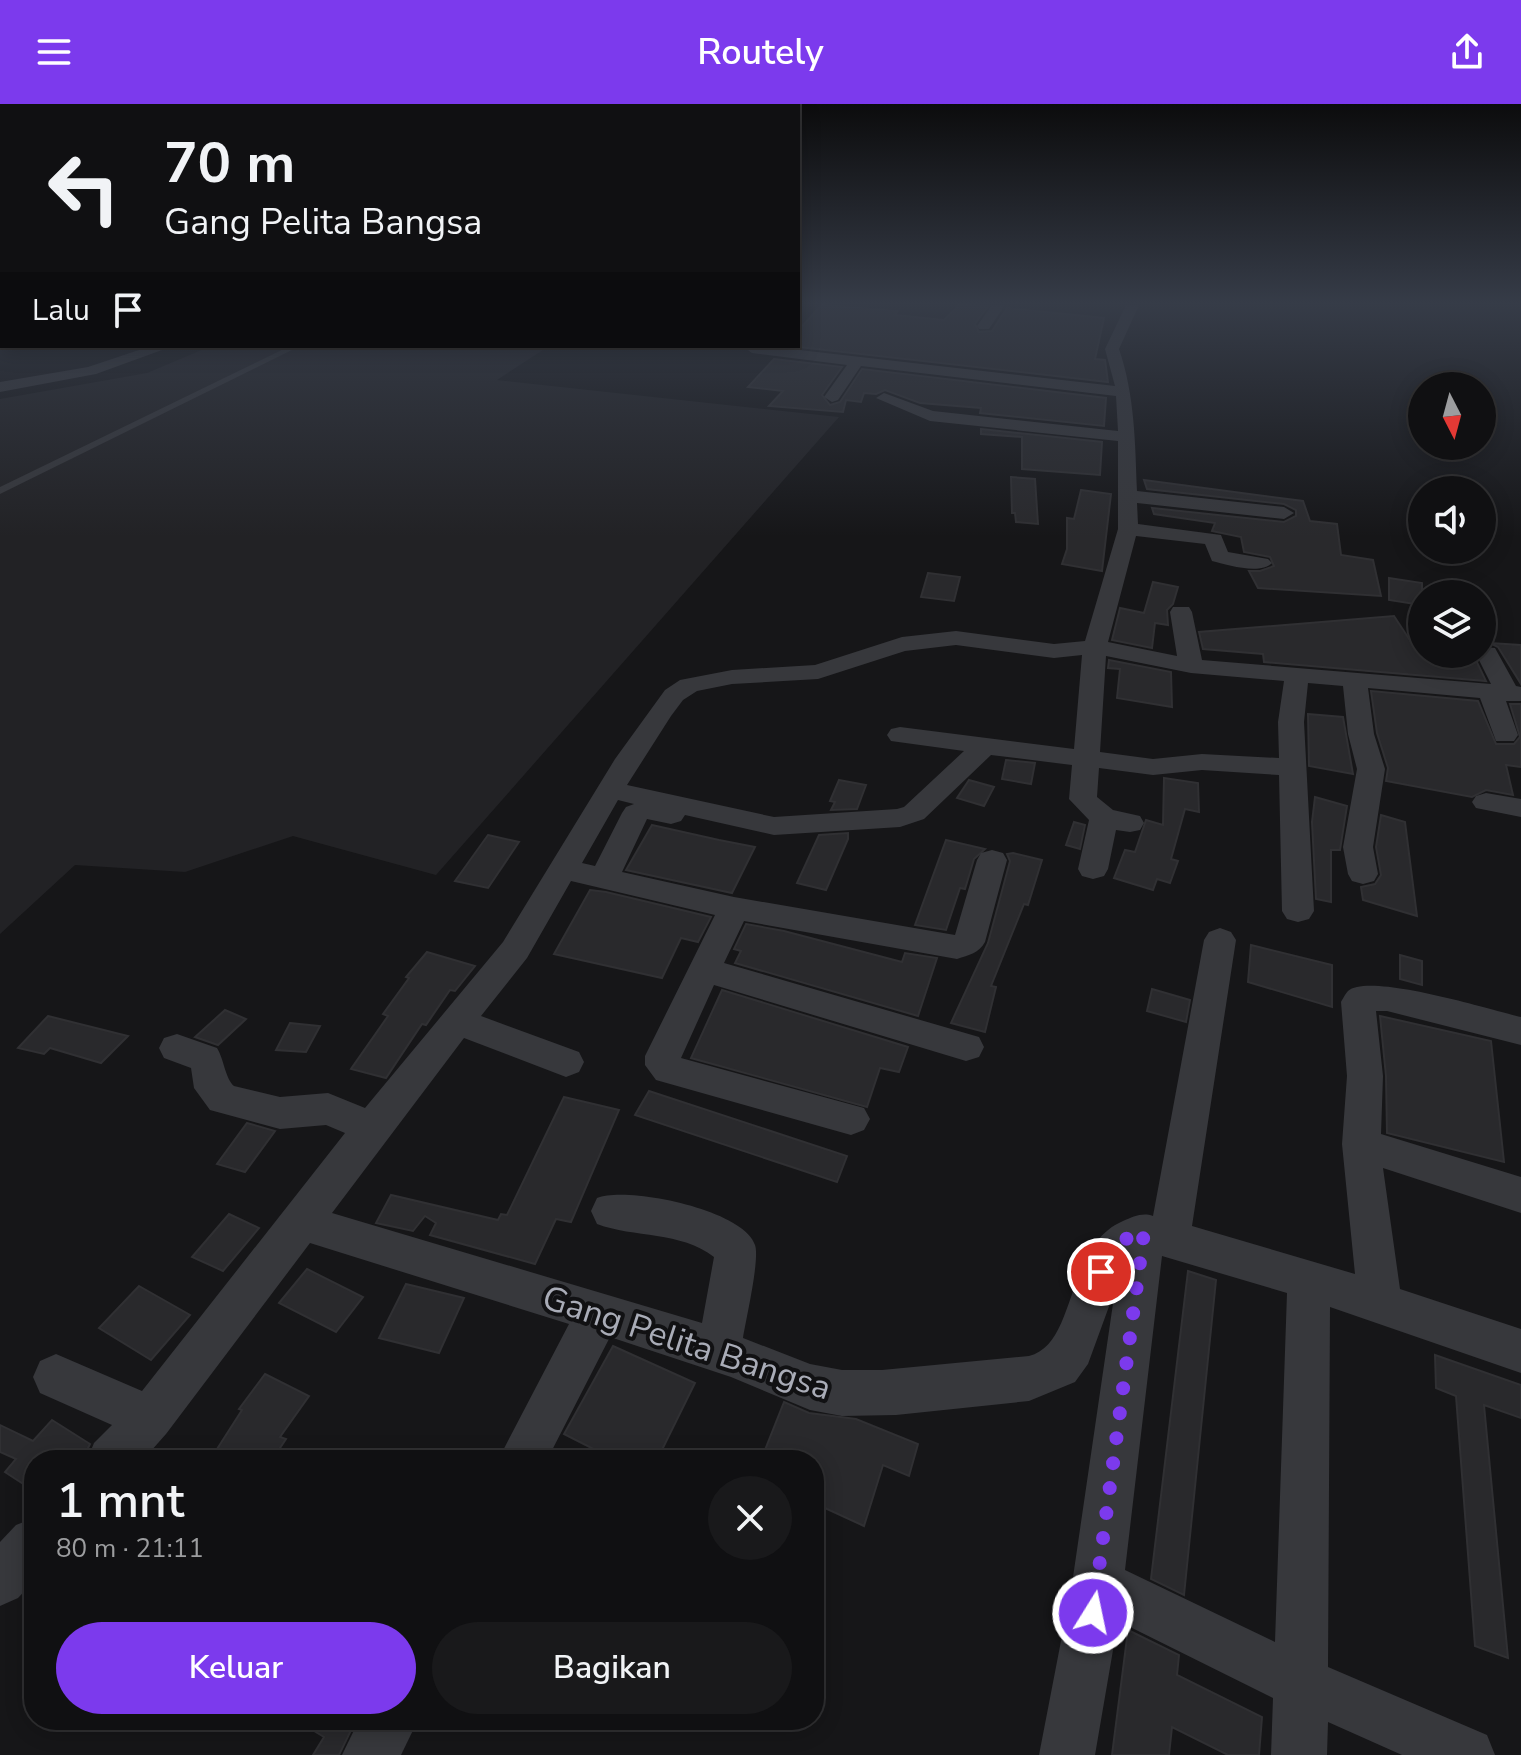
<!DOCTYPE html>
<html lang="id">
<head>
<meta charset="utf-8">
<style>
	body { margin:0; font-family:"Nunito Sans",sans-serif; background:#19191b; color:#f1f3f6; height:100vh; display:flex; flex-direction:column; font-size:30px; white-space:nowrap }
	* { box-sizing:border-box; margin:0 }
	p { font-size:26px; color:#9c9d9f }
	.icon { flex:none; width:44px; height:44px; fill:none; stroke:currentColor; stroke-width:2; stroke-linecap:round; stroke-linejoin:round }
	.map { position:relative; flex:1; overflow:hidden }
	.drawer { position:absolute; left:24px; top:1346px; width:800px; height:280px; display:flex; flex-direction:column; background:#101012; border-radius:32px; box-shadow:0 4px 20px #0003,0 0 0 2px #303032 }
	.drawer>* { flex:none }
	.guide { position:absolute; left:0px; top:0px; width:800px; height:244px; box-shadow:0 4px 20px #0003,0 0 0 2px #303032; background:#101012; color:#f1f3f6; overflow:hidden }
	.needle { width:52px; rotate:174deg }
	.buttons { position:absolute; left:1408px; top:268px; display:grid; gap:16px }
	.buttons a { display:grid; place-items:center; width:88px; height:88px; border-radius:50%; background:#101012; box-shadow:0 4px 20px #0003,0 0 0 2px #303032; font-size:40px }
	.pin { position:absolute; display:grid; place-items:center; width:68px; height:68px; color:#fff; margin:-34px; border:4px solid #fff; border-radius:50%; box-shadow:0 2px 8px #0007 }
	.me { position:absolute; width:88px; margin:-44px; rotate:10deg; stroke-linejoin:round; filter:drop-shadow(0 0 6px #0008) }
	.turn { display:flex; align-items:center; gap:28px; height:168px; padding:0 32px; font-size:36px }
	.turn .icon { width:104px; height:104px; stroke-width:2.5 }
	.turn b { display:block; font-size:56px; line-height:68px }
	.then { display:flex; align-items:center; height:76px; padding:0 32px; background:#0003; gap:16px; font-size:30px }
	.round { display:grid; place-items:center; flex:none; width:84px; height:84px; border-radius:42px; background:#19191b }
	.head { display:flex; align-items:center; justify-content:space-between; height:136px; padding:0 32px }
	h1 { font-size:48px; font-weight:600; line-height:60px }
	.cta { display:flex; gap:16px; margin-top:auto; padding:16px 32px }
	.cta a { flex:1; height:92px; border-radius:48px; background:#7c3aed; color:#fff; font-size:32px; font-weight:600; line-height:92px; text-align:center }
	.cta a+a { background:#19191b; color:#f1f3f6 }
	header { display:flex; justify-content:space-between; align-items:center; height:104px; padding:0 32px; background:#7c3aed; color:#fff; font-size:36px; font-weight:600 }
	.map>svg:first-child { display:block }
</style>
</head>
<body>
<header><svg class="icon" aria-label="menu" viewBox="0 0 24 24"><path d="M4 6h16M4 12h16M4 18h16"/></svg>Routely<svg class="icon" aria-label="share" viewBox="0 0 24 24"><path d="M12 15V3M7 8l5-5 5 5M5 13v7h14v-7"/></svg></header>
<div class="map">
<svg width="1521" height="1651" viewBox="0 0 1521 1651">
	<rect width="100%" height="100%" fill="#161618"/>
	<path fill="#222225" d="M211,242H549L497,276L839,313L436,771L293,732L185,768L75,761L0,830V295L147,269Z"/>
	<g fill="#29292c" stroke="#303033" stroke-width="2">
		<path d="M821,201L898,207L895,211L944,216L959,201L988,202L975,220L979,228L992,227L1007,204L1104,214L1095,255L1105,256L1108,278L790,242H798V227Z"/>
		<path d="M774,255L842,263L822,291L830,301L840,298L862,265L1106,294L1104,322L980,309L981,304L920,299L885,286L876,290L864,289L861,298L846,296L843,308L769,302L783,287L748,283Z"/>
		<path d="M981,325L1102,338L1100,371L1022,365V333L981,330Z"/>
		<path d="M1011,373L1035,375L1038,420L1016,418L1015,409H1012Z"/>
		<path d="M1144,376L1303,397L1310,417L1337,420L1341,451L1373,456L1381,492L1258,484L1249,467H1260L1274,462L1270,453L1244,448L1241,433L1212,427L1215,419L1154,410L1152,404L1284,418L1296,412V406L1284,400L1147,385Z"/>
		<path d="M1081,386L1111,390L1102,467L1062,460L1067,445V414L1074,415Z"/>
		<path d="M928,469L960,473L954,497L921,493Z"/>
		<path d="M1389,474L1422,479V501L1389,496Z"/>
		<path d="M1153,478L1178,483L1173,500L1167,506L1168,521L1155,519L1152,544L1112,536L1120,504L1144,509Z"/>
		<path d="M1394,512L1419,550H1473L1486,577L1264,558L1263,550L1203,545L1199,528Z"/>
		<path d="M1490,539L1521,541V580L1498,543Z"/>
		<path d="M1109,556L1171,568L1172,603L1117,594L1120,565L1108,564Z"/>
		<path d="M1371,587L1478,597L1496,640H1514L1520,633L1510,600H1521V663L1506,661L1513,691L1486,686L1472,693L1386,677L1388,664L1377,629Z"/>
		<path d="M1308,610L1343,613L1353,670L1309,662Z"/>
		<path d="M1006,656L1035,659L1031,680L1002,675Z"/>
		<path d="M1164,674L1198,679L1199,708L1185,705L1171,755L1178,757L1170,779L1157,775L1153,786L1114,774L1125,746L1135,748L1146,716L1163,721Z"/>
		<path d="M839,676L866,681L857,705L831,706L835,698L830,697Z"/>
		<path d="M969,676L994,683L984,702L957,694Z"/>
		<path d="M1315,693L1347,702L1340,746H1331V798L1316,795L1312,718Z"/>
		<path d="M1381,711L1405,718L1417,812L1363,796L1361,783L1375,780L1381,771L1376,743Z"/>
		<path d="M1074,718L1085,721L1080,745L1066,741Z"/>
		<path d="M652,721L719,736L755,743L732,789L626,766Z"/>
		<path d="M848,729V735L826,786L797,779L819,731Z"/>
		<path d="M488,731L519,738L488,784L455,777Z"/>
		<path d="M946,736L985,745L974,755L965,785L960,784L946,826L915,821Z"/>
		<path d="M1013,749L1042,756L1028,801L1024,800L991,882L996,883L985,928L951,919L988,839L1010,757L1007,750Z"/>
		<path d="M590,786L606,788L711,813L698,838L681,834L662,874L554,850Z"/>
		<path d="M746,820L784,827L902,858L905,849L937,854L918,912L735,859L741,847L734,845Z"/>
		<path d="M1251,841L1332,861V903L1248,878Z"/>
		<path d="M427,848L475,862L455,887L450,886L426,921L422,920L386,974L351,965L388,912L383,910L409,874L406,873Z"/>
		<path d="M1400,851L1422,857V881L1400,875Z"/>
		<path d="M1152,885L1190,896L1186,918L1147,907Z"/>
		<path d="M722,886L908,943L899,968L880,964L867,1003L691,954Z"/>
		<path d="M225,906L246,915L218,941L195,933Z"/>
		<path d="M48,912L128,932L101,959L50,944L44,950L18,944Z"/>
		<path d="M1380,912L1491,937L1504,1058L1387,1029L1386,972Z"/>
		<path d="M290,919L320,922L306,948L276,946Z"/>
		<path d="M649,987L847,1052L837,1078L635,1011Z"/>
		<path d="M564,993L619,1006L571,1118L556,1115L535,1160L430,1131L436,1119L425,1112L413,1127L376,1119L391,1091L498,1116L501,1110L507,1111Z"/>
		<path d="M247,1019L275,1027L245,1068L217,1060Z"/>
		<path d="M229,1110L259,1124L223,1167L192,1153Z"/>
		<path d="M307,1165L363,1193L336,1228L279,1199Z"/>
		<path d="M1188,1167L1216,1176L1184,1491L1151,1475Z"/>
		<path d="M406,1180L464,1194L439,1249L379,1234Z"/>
		<path d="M139,1182L190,1211L151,1256L99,1224Z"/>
		<path d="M613,1242L695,1279L657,1356H615L564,1330Z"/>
		<path d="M1435,1251L1521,1281V1314L1484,1301L1508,1554L1475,1542L1456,1292L1436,1284Z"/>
		<path d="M265,1270L309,1292L280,1333L286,1335L272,1356H210L242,1306L239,1305Z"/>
		<path d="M784,1298L809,1309L856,1315L918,1340L909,1372L883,1361L864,1422L814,1399V1356H761Z"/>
		<path d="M52,1316L90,1340L82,1356H34V1387L5,1368L16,1355L0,1348V1321L33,1337Z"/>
		<path d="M1128,1526L1179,1551L1177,1571L1262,1613L1259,1651H1228L1172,1623L1169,1651H1112Z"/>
		<path d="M296,1616H356L339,1651H313L324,1633Z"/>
	</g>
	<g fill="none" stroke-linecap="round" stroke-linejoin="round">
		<path fill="#37383c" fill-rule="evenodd" d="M290,242H300L0,390V383Z"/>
		<g fill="#37383c" fill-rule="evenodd">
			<path d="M992,201H1005L989,225H979L977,222Z"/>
			<path d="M1126,201H1139L1119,245C1135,292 1135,338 1137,387L1284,403L1294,409L1284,415L1137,399L1138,420L1221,431L1228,448L1268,455L1272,459C1260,471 1227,461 1212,457L1205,440L1136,432L1108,538L1177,552L1170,508L1173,503H1189L1192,508L1202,556L1491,580L1476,550H1482V543L1495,544L1516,582L1521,583V597H1506L1518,631L1514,637H1496L1480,594L1368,584L1374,630L1385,665L1373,743L1378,770L1374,777L1363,780L1352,777L1348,770L1343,743L1357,665L1348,630L1343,582L1308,579L1304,618L1314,807L1309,815L1298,818L1287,815L1282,807L1279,671L1202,666L1153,671L1099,664L1097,693L1113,706L1140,712L1144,719L1140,726L1130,728L1116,726L1108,765L1104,772L1093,775L1082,772L1078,765L1089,716L1069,695L1072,661L991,651L924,715L900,723L774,731L685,711L681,717L671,720L647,715L622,768L734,793L955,831L977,756L981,749L992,746L1003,749L1007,756L985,838C979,849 969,851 957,855L744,817L724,859L979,933L984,943L979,953L966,957L714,881L681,954L864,1004L870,1015L864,1026L851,1031L656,976L645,961V952L715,811L571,777L527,854L481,912L579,948L584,958L579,968L566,973L464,934L332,1109L702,1219L714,1153C681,1127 634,1134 597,1120L591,1107L597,1094C628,1082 744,1106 755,1141C760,1155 746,1215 743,1234L810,1260L842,1266H882L1029,1252C1078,1240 1064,1142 1123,1117C1133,1113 1142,1108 1153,1112L1204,836L1209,828L1220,824L1231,828L1236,836L1192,1122L1355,1170L1342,1040L1347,972L1341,898C1342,896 1346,889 1348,887C1369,868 1491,906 1521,913V941L1387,907H1376L1383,972L1381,1030L1521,1073V1109L1383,1064L1400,1185L1521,1225V1269L1330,1203L1328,1563L1487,1631L1495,1651H1402L1328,1618L1327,1651H1271L1273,1594L1118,1517L1095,1651H1039L1072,1480L1115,1186L1088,1260L1075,1278L1029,1297L896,1311L842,1312L810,1306L731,1273L610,1233L547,1356H498L569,1220L310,1139L166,1330L143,1356H87L94,1339L112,1321L40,1289L33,1273L40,1257L56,1250L142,1287L345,1029L326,1021L280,1025L210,1006L194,984L191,964L164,954L159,944L164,934L177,930L217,944C224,955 225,974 234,982L280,993L328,989L365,1004L503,838L615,655L665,586L680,576L732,566L815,561L902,533L956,527L1054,540L1085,537L1118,425V337L930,317L876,294L884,289L933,307L1118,327L1116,292L861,262L838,296L832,298L824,293L847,261L752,249L742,242H764L1115,282L1105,245ZM956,541L1054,554L1082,551L1074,645L900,623L891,625L887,631L891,637L964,647L904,703L897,705L774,713L627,681L671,612L683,596L697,587L732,580L818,575L905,547ZM1106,552L1191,569L1284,577L1278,618L1279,654L1202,650L1153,655L1100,648ZM618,696L634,700L626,703L622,709L595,762L582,759ZM1162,1152L1287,1189L1275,1538L1125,1466Z"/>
			<path d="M151,242H173L96,270L0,288V278L88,263Z"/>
			<path d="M1486,689L1521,695V713L1476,704L1472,698L1476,692Z"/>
			<path d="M34,1414V1477L18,1494L0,1502V1438L16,1421Z"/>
			<path d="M359,1616H418L401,1651H342Z"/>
		</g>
	</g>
	<linearGradient id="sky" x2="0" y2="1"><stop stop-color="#0c0c0d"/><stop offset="0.46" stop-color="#363c48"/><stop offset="1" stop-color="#363c48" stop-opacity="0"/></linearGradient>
	<rect width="1521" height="433" fill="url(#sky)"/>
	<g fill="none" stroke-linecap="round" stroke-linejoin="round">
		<path stroke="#7c3aed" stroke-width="14" stroke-dasharray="0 25.2" d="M1093,1509L1144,1128C1120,1133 1111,1148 1101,1168"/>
	</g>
	<g text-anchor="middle" stroke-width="8" stroke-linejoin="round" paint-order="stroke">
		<g font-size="34" fill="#a9acb7" stroke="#111113">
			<text transform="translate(687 1238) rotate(18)" y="12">Gang Pelita Bangsa</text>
		</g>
	</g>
</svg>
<div class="buttons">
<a><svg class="needle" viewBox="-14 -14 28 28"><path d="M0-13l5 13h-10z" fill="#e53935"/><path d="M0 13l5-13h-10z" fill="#9c9d9f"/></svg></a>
<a><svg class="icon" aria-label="sound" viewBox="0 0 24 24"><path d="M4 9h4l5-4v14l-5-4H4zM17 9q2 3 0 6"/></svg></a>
<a><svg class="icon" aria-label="layers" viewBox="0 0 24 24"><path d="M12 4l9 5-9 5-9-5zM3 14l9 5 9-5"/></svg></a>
</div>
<div class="pin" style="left:1101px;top:1168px;background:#d93025"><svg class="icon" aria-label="arrive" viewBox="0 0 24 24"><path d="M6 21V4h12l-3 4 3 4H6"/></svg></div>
<svg class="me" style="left:1093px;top:1509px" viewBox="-20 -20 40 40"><circle r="17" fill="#7c3aed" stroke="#fff" stroke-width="3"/><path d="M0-11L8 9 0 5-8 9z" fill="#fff"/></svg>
<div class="guide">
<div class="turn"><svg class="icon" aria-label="left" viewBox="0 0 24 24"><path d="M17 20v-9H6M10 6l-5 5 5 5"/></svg><div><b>70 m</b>Gang Pelita Bangsa</div></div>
<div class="then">Lalu<svg class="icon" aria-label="arrive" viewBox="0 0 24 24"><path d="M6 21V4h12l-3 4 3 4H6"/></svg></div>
</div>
<section class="drawer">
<div class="head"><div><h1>1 mnt</h1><p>80 m · 21:11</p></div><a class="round"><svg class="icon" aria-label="close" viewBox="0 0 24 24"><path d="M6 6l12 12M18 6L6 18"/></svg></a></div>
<div class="cta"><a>Keluar</a><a>Bagikan</a></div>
</section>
</div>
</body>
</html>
